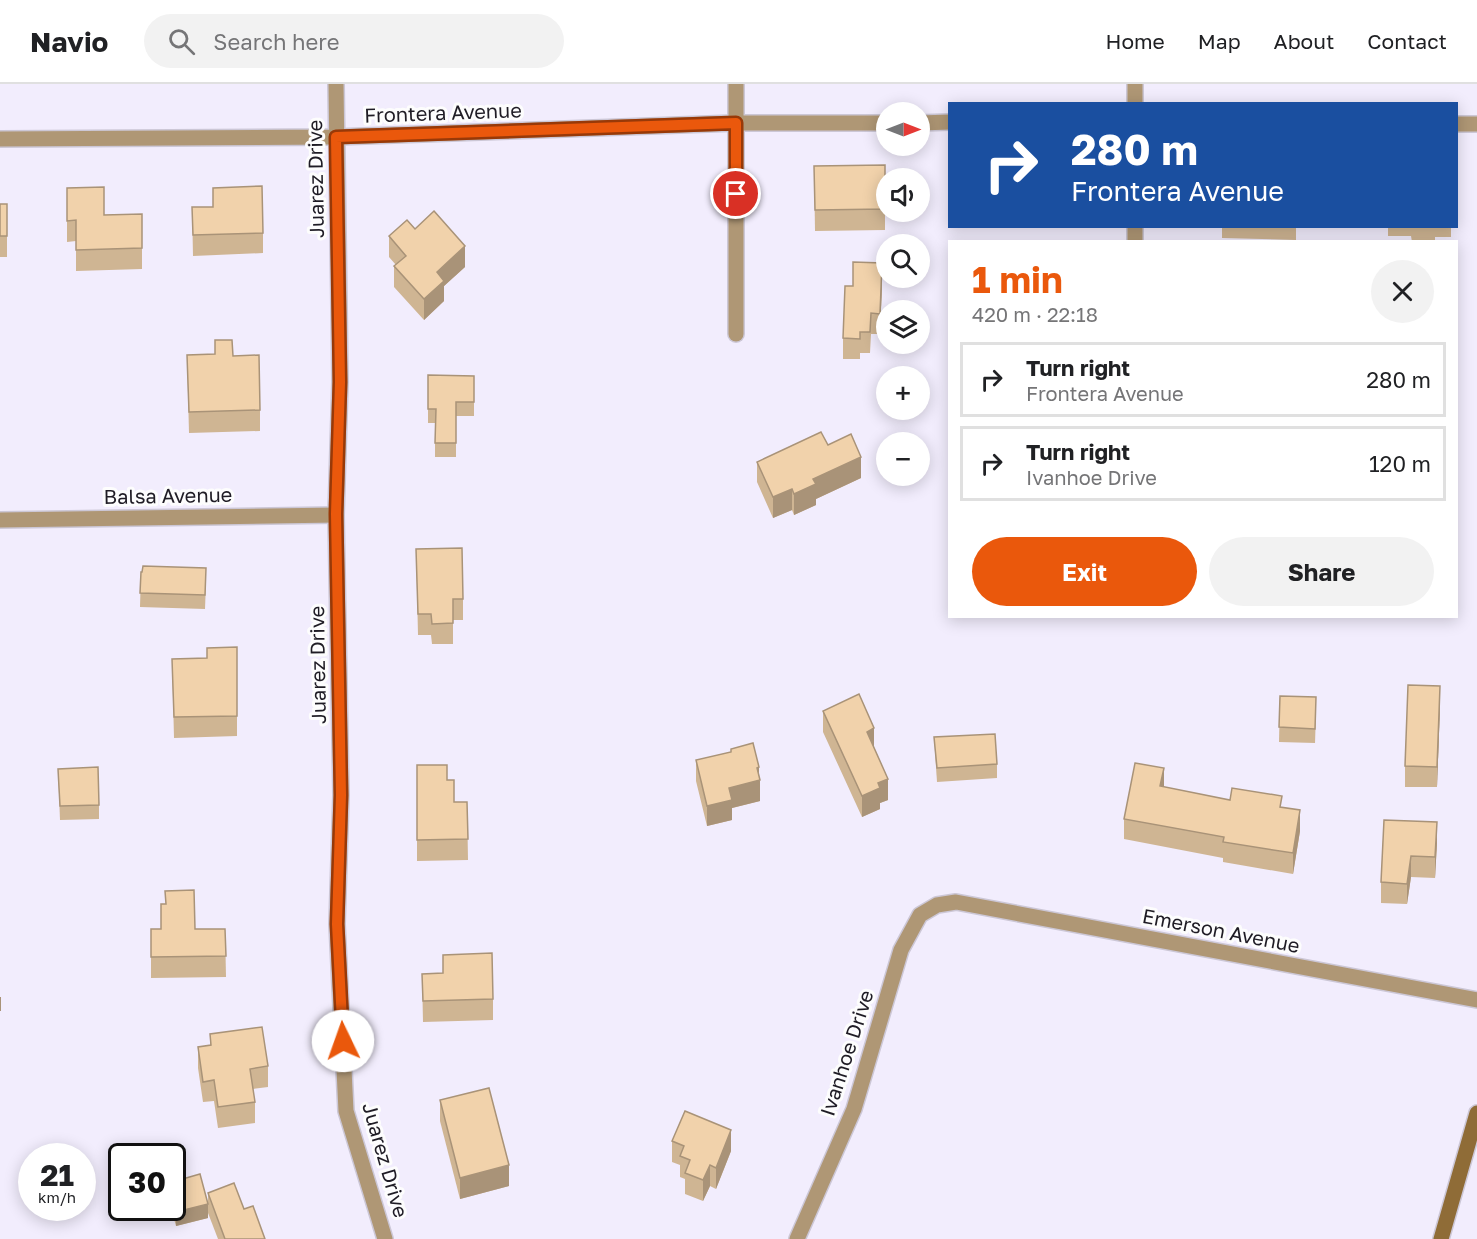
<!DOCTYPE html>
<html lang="en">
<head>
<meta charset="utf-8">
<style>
	body { margin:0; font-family:"Golos Text",sans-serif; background:#f2f2f2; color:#202124; height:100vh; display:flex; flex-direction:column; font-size:22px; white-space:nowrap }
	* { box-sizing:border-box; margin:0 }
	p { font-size:20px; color:#757577 }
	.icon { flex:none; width:33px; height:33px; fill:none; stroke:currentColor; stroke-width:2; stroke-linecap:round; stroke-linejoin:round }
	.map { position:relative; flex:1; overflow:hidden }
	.details { position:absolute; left:948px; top:156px; width:510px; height:378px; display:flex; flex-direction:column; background:#fff; border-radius:0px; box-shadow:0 3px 15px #0003 }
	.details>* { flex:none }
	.guide { position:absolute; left:948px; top:18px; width:510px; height:126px; border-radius:0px; box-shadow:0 3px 15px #0003; background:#1a4fa0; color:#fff; overflow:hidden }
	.needle { width:39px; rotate:90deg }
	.buttons { position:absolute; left:876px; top:18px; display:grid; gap:12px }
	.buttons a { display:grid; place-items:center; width:54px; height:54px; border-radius:50%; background:#fff; box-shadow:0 3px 15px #0003; font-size:30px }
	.speed { position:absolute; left:18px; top:1059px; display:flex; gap:12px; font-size:30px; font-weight:700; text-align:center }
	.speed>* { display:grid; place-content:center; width:78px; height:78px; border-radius:50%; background:#fff; box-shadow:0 3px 15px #0003; line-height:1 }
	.speed small { font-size:15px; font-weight:400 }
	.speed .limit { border:3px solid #111; border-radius:9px; background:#fff; color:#111 }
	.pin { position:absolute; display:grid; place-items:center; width:51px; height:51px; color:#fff; margin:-26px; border:3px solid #fff; border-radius:50%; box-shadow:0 2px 6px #0007 }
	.me { position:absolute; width:66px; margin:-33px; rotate:357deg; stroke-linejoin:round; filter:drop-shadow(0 0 4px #0008) }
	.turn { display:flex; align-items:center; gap:21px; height:126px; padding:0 24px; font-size:27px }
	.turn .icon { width:78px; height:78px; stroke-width:2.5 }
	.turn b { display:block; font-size:42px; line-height:51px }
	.round { display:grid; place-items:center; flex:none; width:63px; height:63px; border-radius:32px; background:#f2f2f2 }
	.head { display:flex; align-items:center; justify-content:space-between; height:102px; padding:0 24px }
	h1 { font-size:36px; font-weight:700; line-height:45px; color:#ea580c }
	.action { display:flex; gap:12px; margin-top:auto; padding:12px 24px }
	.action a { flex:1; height:69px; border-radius:36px; background:#ea580c; color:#fff; font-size:24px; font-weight:700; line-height:69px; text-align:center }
	.action a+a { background:#f2f2f2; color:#202124 }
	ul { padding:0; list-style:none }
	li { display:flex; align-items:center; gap:18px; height:75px; margin:0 12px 9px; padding:0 12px; border:3px solid #e0e0e0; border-radius:0px }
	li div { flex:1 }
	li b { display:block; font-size:22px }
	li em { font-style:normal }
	header { display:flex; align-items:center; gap:36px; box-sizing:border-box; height:84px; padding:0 30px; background:#fff; border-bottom:2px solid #e0e0e0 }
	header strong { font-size:28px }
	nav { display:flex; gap:33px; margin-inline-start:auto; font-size:21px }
	.search { width:420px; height:54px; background:#f2f2f2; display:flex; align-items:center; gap:15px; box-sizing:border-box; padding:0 21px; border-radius:33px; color:#757577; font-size:22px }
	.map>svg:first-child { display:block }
</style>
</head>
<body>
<header>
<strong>Navio</strong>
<div class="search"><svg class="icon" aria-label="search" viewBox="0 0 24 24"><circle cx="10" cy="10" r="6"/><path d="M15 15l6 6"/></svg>Search here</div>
<nav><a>Home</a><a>Map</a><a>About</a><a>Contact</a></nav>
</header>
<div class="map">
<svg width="1477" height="1155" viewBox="0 0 1477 1155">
	<rect width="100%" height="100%" fill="#f2edfd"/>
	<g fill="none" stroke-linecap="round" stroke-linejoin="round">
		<g stroke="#ccc7d6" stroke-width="18">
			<g id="minor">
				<path d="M336,0L340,298L336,431L341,711L337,840L346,1027L385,1155"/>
				<path d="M1135,0V20"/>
				<path d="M920,39L950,38"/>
				<path d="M1456,40H1477"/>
				<path d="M0,55L336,53L736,39H886"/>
				<path d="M1135,142V158"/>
				<path d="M736,250V0"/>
				<path d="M0,436L336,431"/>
				<path d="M797,1155L854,1025L901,866L920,831L937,821L956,818L1477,916"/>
			</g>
		</g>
		<g stroke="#ccc7d6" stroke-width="18">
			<path id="secondary" d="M1441,1155L1477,1029"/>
		</g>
		<use href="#minor" stroke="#af9775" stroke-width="15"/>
		<use href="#secondary" stroke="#8f6c37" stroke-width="15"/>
	</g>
	<g fill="#cfb593">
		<path d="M885,81V146L815,147L814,82Z"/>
		<path d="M67,104L104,131L142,130V185L76,187V157L67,158Z"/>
		<path d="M213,104L263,149V169L193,172L192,123H213Z"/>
		<rect x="0" y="120" width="7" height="53"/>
		<path d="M1222,142H1296V156L1222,154Z"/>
		<path d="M1388,142H1451V153H1435V158H1412L1411,152H1388Z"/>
		<path d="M389,152L465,183L444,202V217L424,236L394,203V182L396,181L389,173Z"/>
		<path d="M882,200L880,250H871L870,269H860V275H843V254Z"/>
		<path d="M187,271L233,272L260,326V347L189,349Z"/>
		<path d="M428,291L474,292V332H456V373H435V339H428Z"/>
		<path d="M828,361L861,394L816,415V421L794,431L792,426L773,434L757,398V378Z"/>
		<path d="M416,465L463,515V536H453V560H432L431,551H418Z"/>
		<path d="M141,488L206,498L205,525L140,523Z"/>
		<path d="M237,563V652L174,654L172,575L207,574Z"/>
		<path d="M1280,612L1316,627L1315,659L1279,658Z"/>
		<path d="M1440,622L1437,703H1405V682Z"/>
		<path d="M823,627L874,665L888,716L880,719V725L862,733L823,648Z"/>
		<path d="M934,653L997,680V694L937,698Z"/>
		<path d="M731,665L759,690L760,717L732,724V736L707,742L696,697V676L731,668Z"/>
		<path d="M417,681L447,696L454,718H467L468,776L417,777Z"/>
		<path d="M58,685L99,721V735L60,736Z"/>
		<path d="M1164,703L1230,716L1282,723L1300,747L1293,790L1223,778V774L1124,755V735Z"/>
		<path d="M1384,736L1437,759L1435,794L1411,793L1407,820L1381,819V798Z"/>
		<path d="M151,845H225L226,893L151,894Z"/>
		<path d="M443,871L493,915V936L423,938L422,890L443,889Z"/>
		<path d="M210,950L268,982V1003L253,1005L255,1018V1039L218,1044L214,1017L203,1018L198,984V963L210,961Z"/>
		<path d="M440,1016L509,1102L460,1115L440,1037Z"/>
		<path d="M672,1057L731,1067L716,1105L710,1102L703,1117L685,1110V1095L680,1093V1081L672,1078Z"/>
		<path d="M172,1098L208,1134L176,1142L171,1124H172Z"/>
		<path d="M208,1109L244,1125L265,1155H218L208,1129Z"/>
	</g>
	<g fill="#a99378">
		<path d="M465,162V183L444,202V217L424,236V215L437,188Z"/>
		<path d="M882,179V200L880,250V230Z"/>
		<path d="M861,373V394L816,415V421L794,431V410L813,395Z"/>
		<path d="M792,405V426L773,434V413Z"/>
		<path d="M1440,602V622L1437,703V683Z"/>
		<path d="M874,644V665L867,648Z"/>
		<path d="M759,683V697L760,696V717L732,724V736L707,742V722L729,704Z"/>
		<path d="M1164,684V705L1160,702Z"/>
		<path d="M888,695V716L880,719V725L862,733V712L878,699Z"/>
		<path d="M1300,726V747L1293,790V769Z"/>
		<path d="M1437,738V759L1435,794V773Z"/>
		<path d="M1411,772V793L1407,820V800Z"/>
		<rect x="0" y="913" width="1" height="14"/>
		<path d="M731,1046V1067L716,1105V1084Z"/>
		<path d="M509,1081V1102L460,1115V1094Z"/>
		<path d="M710,1081V1102L703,1117V1096Z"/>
		<path d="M208,1120V1134L176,1142V1128Z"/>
	</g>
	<g fill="#f1d2ab" stroke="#a99378" stroke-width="1.5">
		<path d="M885,81V125L815,126L814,82Z"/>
		<path d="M262,102L263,149L193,151L192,123H213V104Z"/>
		<path d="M104,103V131L142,130V164L76,166V136L67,137V104Z"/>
		<rect x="0" y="120" width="7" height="32"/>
		<path d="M434,127L465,162L437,188L444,197L424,215L394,182L406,172L389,152L407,136L415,145Z"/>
		<path d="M853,178L882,179L880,230L871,229L870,248H860V255L843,254L845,202H853Z"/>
		<path d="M215,256H232L233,272L259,271L260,326L189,328L187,271L215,270Z"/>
		<path d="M428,291L474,292V318H456V359H435L436,325H428Z"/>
		<path d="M821,348L828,361L851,350L861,373L813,395L816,400L794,410L792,405L773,413L757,378Z"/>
		<path d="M462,464L463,515H453V539L432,540L431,530H418L416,465Z"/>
		<path d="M143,482L206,484L205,511L140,509L141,488H142Z"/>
		<path d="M237,563V632L174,633L172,575L207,574V564Z"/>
		<path d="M1408,601L1440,602L1437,683L1405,682Z"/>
		<path d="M859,610L874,644L867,648L888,695L878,699L880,704L862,712L823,627Z"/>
		<path d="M1280,612L1316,613L1315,645L1279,643Z"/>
		<path d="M995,650L997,680L937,684L934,653Z"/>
		<path d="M753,659L759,683L757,684L760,696L729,704L732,716L707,722L696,676L731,668V665Z"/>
		<path d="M1135,679L1164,684L1160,702L1230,716L1232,704L1282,712L1280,723L1300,726L1293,769L1223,758L1224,753L1124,735Z"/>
		<path d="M417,681H447V696H454V718H467L468,755L417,756Z"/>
		<path d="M98,683L99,721L60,722L58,685Z"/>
		<path d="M1384,736L1437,738L1435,773L1411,772L1407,800L1381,798Z"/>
		<path d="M194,806L195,845H225L226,872L151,873V845H161V820H166L165,807Z"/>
		<path d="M492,869L493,915L423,917L422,890L443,889V871Z"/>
		<path d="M262,943L268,982L250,985L255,1018L218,1023L214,996L203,998L198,963L211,961L210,950Z"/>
		<path d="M489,1004L509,1081L460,1094L440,1016Z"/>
		<path d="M685,1027L731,1046L716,1084L710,1081L703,1096L685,1089L690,1076L680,1072L684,1062L672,1057Z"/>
		<path d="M200,1090L208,1120L176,1128L172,1114V1098Z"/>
		<path d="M234,1099L244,1125L253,1122L265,1155H225L208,1109Z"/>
	</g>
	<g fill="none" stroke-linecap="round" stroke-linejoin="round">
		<g stroke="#983908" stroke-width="15">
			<path id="route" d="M343,957L337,840L341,711L336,430L340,298L336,53L736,39V110"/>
		</g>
		<use href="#route" stroke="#ea580c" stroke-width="10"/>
	</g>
	<g text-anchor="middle" stroke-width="6" stroke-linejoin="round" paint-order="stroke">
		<g font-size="20" fill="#1f1c25" stroke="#fdfdfd">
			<text transform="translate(443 29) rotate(-2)" y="7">Frontera Avenue</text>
			<text transform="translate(316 95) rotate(-91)" y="7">Juarez Drive</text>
			<text transform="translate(168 412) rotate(-1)" y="7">Balsa Avenue</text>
			<text transform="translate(318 581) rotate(-91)" y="7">Juarez Drive</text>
			<text transform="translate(1221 847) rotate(11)" y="7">Emerson Avenue</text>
			<text transform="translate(847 969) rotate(-72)" y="7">Ivanhoe Drive</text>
			<text transform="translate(385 1076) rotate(74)" y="7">Juarez Drive</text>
		</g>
	</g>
</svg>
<div class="buttons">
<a><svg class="needle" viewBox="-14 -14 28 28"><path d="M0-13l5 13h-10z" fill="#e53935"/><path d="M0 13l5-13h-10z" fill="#757577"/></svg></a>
<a><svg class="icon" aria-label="sound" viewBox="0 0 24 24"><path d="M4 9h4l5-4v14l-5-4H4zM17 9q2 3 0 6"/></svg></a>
<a><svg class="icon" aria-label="search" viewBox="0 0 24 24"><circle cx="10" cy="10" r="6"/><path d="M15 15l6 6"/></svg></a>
<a><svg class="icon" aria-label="layers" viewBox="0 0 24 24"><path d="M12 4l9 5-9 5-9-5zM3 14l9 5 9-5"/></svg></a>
<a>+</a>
<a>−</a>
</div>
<div class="speed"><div>21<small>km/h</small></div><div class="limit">30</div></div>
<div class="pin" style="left:736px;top:110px;background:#d93025"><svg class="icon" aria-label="arrive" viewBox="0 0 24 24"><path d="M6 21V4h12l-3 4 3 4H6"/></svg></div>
<svg class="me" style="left:343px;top:957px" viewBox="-20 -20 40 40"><circle r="19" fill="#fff"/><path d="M0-13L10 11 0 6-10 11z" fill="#ea580c"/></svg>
<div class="guide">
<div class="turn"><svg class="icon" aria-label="right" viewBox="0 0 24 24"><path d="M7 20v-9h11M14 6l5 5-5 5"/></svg><div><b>280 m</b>Frontera Avenue</div></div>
</div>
<section class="details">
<div class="head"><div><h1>1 min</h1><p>420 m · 22:18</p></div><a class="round"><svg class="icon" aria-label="close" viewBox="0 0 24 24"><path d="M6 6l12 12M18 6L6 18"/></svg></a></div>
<ul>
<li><svg class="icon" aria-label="right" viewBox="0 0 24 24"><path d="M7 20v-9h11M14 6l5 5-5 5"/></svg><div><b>Turn right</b><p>Frontera Avenue</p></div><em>280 m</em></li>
<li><svg class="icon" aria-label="right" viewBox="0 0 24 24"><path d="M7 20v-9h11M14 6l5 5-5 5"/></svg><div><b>Turn right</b><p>Ivanhoe Drive</p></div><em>120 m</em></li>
</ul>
<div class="action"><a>Exit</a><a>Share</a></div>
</section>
</div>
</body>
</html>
